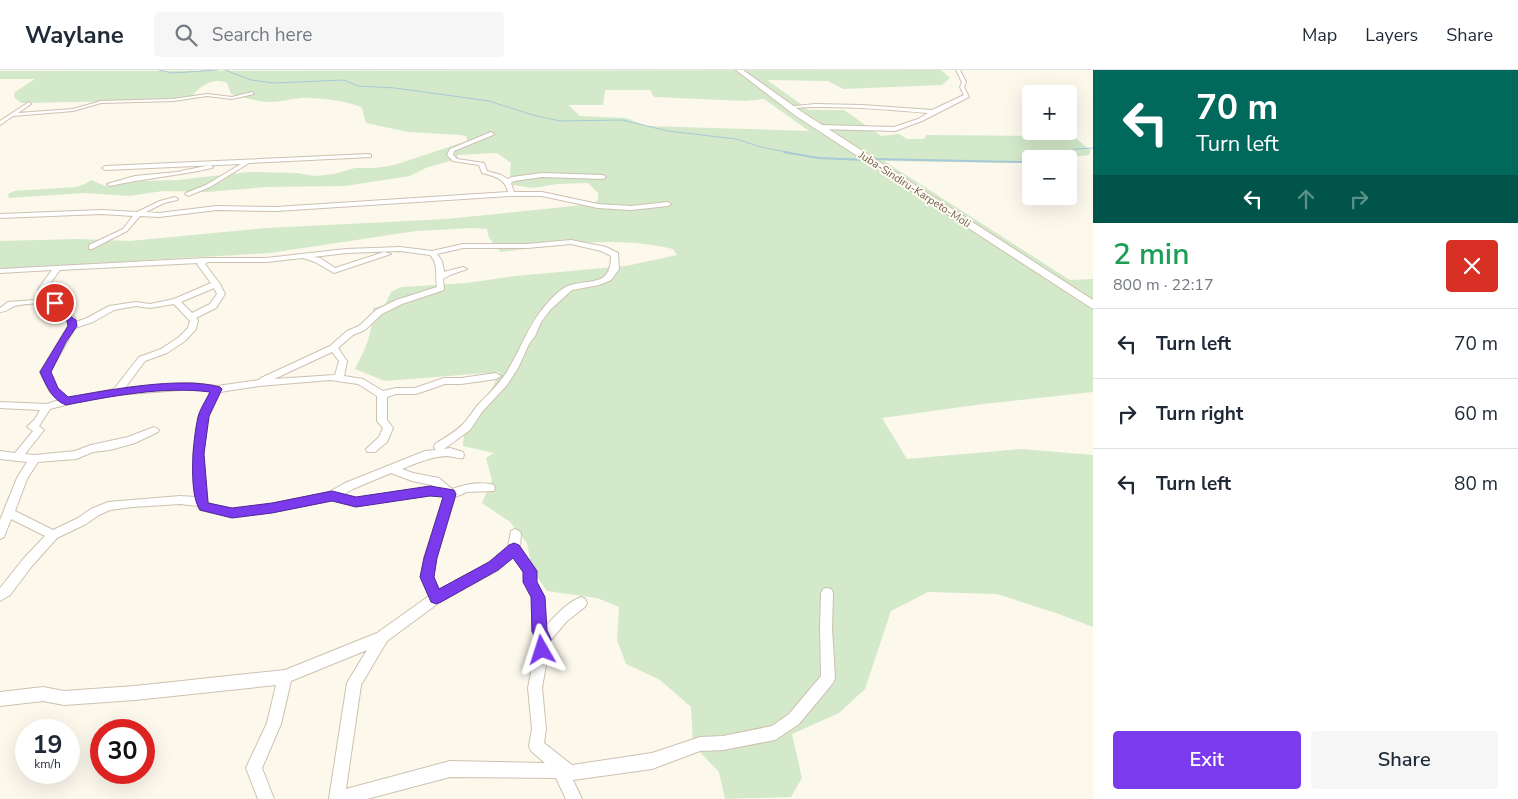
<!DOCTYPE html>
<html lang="en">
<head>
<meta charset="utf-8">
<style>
	body { margin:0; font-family:"Nunito Sans",sans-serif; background:#f6f6f7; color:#1f2937; height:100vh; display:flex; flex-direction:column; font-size:19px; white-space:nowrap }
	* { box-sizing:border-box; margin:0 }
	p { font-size:16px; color:#747a83 }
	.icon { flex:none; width:28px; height:28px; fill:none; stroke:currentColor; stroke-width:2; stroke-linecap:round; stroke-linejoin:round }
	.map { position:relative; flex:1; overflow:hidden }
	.sheet { display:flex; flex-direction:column; background:#fff; width:425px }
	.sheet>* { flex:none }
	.top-card { background:#00695c; color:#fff; overflow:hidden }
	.fabs { position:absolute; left:1022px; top:15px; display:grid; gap:10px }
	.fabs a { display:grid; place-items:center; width:55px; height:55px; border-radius:5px; background:#fff; box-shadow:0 5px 20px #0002; font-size:25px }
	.speed { position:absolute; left:15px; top:649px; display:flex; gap:10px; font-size:25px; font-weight:700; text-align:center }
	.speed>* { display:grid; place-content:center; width:65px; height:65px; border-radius:50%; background:#fff; box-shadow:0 5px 20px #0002; line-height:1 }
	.speed small { font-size:12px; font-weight:400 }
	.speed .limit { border:8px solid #d22; background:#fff; color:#111 }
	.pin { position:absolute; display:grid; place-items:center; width:42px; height:42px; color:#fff; margin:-21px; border:2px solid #fff; border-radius:50%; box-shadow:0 1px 5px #0007 }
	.me { position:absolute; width:55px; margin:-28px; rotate:354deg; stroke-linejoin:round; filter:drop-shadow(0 0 4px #0008) }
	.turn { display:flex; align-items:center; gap:18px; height:105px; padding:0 20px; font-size:22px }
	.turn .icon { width:65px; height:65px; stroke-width:2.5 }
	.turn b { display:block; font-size:35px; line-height:42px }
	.lanes { display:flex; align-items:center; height:48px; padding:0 20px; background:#0003; justify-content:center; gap:25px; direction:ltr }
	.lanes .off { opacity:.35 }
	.round { display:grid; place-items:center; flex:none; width:52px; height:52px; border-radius:5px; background:#f6f6f7 }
	.summary { display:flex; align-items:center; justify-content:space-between; height:85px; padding:0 20px }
	h1 { font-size:30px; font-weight:600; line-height:38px; color:#1e9e55 }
	.primary-button { display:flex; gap:10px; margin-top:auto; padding:10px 20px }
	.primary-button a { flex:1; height:58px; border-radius:5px; background:#7c3aed; color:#fff; font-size:20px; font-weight:600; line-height:58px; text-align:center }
	.primary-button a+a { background:#f6f6f7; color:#1f2937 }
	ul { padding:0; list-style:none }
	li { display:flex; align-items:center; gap:15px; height:70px; padding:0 20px; border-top:1px solid #e0e1e3 }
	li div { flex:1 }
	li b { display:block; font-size:19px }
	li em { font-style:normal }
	header { display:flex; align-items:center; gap:30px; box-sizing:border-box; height:70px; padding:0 25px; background:#fff; border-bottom:1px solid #e0e1e3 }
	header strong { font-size:24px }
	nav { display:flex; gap:28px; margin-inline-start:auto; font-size:18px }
	.search { width:350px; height:45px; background:#f6f6f7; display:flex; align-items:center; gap:12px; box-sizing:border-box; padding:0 18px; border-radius:5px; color:#747a83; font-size:19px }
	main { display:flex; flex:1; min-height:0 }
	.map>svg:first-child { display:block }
</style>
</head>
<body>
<header>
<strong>Waylane</strong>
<div class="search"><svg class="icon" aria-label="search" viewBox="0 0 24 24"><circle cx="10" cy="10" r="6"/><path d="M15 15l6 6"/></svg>Search here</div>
<nav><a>Map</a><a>Layers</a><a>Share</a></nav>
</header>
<main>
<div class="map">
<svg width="1093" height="729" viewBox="0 0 1093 729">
	<rect width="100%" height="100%" fill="#fcf8ec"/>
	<path fill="#d3e9ca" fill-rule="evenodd" d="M941,0L950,8L942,15L843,19L828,11L767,10L809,40H844L881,66L899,64L907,69H924L926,65L1044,66L1037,61C1069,61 1067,60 1091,81L1089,85L1058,89H1031V92L1023,93L884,91L1070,210L1093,209V322L983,334L882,348L907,389L1022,379L1093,385V557L1059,544L997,524L928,522L891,541L865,619L839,643L792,664L802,708L791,727L725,729L719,702L693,675L691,637L660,610L626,594L617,570L619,537L597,528L547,521L532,500L527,473L510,452L482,433L492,410L486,388L494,383L463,376L465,356L477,334L488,326L500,302L385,311L355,299C366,278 373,262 373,238L385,235L391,222L401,217L467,213L515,206L626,196L677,185L673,179C614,165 559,175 501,182L489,168L487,159L472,158L416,161L270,183L0,199V171L79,169L130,171L267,158L447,149L592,134L598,130V123L588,113L557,114L533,118L513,115L510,104L511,93L497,83L458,85V89L428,97L410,106L345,116L267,117L206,122L163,121L129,126L85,123L9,128L8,124L14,121L76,117L85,114L91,110L105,116L139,111L178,110L249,102L297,103L315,106L334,104L355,98H375L394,95L467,71V67L462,65L408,62L366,53L362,38C351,31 313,27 301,28C290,29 280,32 269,32C256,31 244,28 231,24L227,13C213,7 199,16 191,28L180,30L21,33L14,27L15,22L35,9H0V1ZM605,20H650L654,27L746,31L764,29L809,61L646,56L626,48L580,46L568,35H603Z"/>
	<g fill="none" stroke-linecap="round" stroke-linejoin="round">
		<g stroke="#a8c9d6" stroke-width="1">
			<path d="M159,0L172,3L218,0"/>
			<path d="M225,0L251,10L274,13L344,10L358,16L395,18L489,31L533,45L560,51L622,50L668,61L736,69L761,77L791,83"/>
			<path d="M1062,83L1076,79L1093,78"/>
		</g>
		<g stroke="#a8c9d6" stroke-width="2">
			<path d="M784,82L818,88L866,90"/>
			<path d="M874,89L1021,92L1031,90"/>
			<path d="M1038,89L1066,82"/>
		</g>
		<g stroke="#cec1b1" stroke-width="2">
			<g id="minor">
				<path d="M956,0H960L966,12L964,17L969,27L922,51L895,61L820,59L817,57L820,55L894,57L918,49L928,43C881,39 835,35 788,38L786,37L815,34L862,35L932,40L964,25L960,17L962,12Z"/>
				<path d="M252,22L254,24L232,29L207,26L173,31L101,33L73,41L13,46L0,55V51L29,32L31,34L18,43L73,39L101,31L173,29L207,24L232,27Z"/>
				<path d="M491,62L494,64L493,65L454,81L453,85L457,89L484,93L487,101L501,105L508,109L512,107L542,103L603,105L606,107L603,109L542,107L514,111L511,113L514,122H542L598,134L631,136L668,132L671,134L668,136L631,140L598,138L542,126H511L276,141L217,140L159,147L140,146L127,161L92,179H89V175L123,159L133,146L102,144L0,148V144L102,140L137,142L160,131L175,127L178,129L177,130L164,133L146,142L159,143L217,136L276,137L508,122C505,108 494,106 482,103L479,95L453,91L447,85L450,79Z"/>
				<path d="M369,84L371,85V87L249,93L210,117L188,126L185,124L186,123L206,115L241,94L105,100L102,98L105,96Z"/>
				<path d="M210,95L213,97L212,98C178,106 144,108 110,116L107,114L135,106L177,102Z"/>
				<path d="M571,170L606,177L618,183L619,199L611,210L599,215L572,220L551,239L541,252L535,266L529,274L518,298L507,315L482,342L470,360L444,379L450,378L463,382L464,385L463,388C457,389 452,386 446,386C430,387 417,393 402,399L413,403L439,408L452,419C465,414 480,411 494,415L495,418L494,421L467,422L455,427L436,488L433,507L439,520L490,492L508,477L511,461L515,459L519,461L521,464L520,478L534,497L536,501V512L544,527L545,557C555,546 566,533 581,527L585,529L587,533L585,537L567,551L550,571L542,618L546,659L544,673L572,695L652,683L700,667L723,666L772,656L789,644L821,606L820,558L821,523L823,519L827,518L831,519L833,523L832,558L835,608L833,613L799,654L775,670L723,680L700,681L652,699L573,710L582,729H566L556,708L450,707L367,729H329L347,613L367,580L291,611L281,654L262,698L274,729H258L246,698L267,653L276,615L135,630L64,635L43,631L0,636V622L43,617L64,621L135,616L285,600L377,563L429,526L421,507L424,488L444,427L430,425L356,436L332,430L272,442L232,447L200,440L198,436L180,434L132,437L110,440L99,445L86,454L57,468L32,496L10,525L0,531V518L24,488L45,466L11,449L4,467L0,469V450L17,408L27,392L0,389V381L15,383L33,361L27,357L35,349L40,340L0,338V332L47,334L59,330L50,322L40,302L68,256V250L58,246V240L47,230C35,235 26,233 15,236C9,238 7,242 0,242V238L8,232L35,230L43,226L38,219L52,200L0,203V199L206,188H266L346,179L400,177L432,181L463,174H527ZM571,174L601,181L611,186C611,218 590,208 568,216C560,219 550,230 545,236C529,254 521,278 509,298C501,313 488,324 477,336C472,342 468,349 463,354C456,362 444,368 435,374L434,377L436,380L425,381L345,413L329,422L272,434L232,439L208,433L203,384L209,346L220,322L259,316L330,310L358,314L377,326V351L383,358L379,367L366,379L367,382H375L387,372L393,358L387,350V327L396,324H416L445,314H461L496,309L501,306L496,303L461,308H444L415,318H396L383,321L363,309L344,306L347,291L338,278L353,265L365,260L382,244L402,234L444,220L443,209L450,205L467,199L463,197L444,202L442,191L437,184L463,178H527ZM400,181L430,185C439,194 435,205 437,217L396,230L376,240L359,256L347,261L330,276L261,308L259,310L217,316L192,313L125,318L145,291L167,283L185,271L196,259L198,250L196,248L216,238L225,224L220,214L205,194L208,192H266L303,188L315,192L334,203L391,184L384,182L335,198L320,188L313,187L346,183ZM198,193L197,194L211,213L174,229L150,234L136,232L109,236L87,248L76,252L75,247L65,243V237L46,219L60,200ZM214,218L217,224L210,234L192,243L181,232ZM174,234L190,251L188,258L179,267L161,279L139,287L114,319L68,328L57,318L50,302L75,258L93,252L114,240L136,236L150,238ZM332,282L339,291L335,305L274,309ZM192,319L211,321L199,346L193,384L195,427L180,426L108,432L91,439L78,448L53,460L15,441L27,409L38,392L76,389L93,382L110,380L135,373L158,362L159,360L154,357L128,367L91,375L75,381L35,385L25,384L44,360L39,356L50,339L84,330L117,325ZM391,403L412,411L432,415L435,418L430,417L356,428L343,425L353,419ZM513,487L524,502V512L532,527V561L537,570L528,618L532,659L529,676L531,681L545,693L450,691L346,719L361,615L387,571L440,532L498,500Z"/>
			</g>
		</g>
		<g stroke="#d0c2b0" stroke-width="2">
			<path id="secondary" d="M736,0H743L802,42L1093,230V239L796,46Z"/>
		</g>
		<use href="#minor" fill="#fff" fill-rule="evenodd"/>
		<use href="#secondary" fill="#fff" fill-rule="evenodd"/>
	</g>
	<path fill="#7c3aed" stroke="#51269a" d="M52,231H59L67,239L66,243L76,250L77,256L66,272L51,302L58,318L68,327C110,320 180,306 220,317L222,319L209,346L204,384L208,433L232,438L272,433L332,421L356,427L430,416L454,420L456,424L437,488L434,507L439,519L489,492L509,475L514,473L519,475L537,501V512L545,527L547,560L551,569L547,585L542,587L536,585L534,580L536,570L532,561L531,527L523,512V502L513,488L498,500L441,532L436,534L431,532L420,507L424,488L443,427L430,426L356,437L332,431L272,443L232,448L200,440C188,423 193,368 198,347C200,339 206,330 210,322C163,316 113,326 66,335C52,330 46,315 40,302L68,256L67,251L56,244L58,240L51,233Z"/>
	<g text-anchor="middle" stroke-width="4" stroke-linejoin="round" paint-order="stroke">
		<g font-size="11" fill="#76624f" stroke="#fefbf3">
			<text transform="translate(915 119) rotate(33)" y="4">Juba-Sindiru-Karpeto-Moli</text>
		</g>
	</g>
</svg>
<div class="fabs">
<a>+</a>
<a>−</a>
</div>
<div class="speed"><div>19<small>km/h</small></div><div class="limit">30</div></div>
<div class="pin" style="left:55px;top:233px;background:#d93025"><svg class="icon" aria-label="arrive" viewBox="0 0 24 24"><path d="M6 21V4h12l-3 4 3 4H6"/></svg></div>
<svg class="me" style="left:542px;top:580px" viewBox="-20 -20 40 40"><path d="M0-17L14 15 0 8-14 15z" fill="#7c3aed" stroke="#fff" stroke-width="4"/></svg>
</div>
<section class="sheet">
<div class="top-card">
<div class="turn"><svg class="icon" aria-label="left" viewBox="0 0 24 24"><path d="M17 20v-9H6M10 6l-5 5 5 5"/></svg><div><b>70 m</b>Turn left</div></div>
<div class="lanes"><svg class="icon" aria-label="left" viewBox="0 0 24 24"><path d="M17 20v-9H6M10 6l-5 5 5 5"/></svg><svg class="icon off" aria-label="ahead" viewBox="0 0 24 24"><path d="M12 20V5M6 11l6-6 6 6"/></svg><svg class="icon off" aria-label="right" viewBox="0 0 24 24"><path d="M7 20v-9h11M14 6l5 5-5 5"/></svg></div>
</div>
<div class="summary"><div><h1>2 min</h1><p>800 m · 22:17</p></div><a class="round" style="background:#d93025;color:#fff"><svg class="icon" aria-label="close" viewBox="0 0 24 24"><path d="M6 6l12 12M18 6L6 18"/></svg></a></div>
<ul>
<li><svg class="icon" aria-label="left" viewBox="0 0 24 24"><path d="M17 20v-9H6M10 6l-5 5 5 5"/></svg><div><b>Turn left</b></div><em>70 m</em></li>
<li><svg class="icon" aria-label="right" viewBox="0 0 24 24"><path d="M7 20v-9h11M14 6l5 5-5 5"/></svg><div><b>Turn right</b></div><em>60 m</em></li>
<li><svg class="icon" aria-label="left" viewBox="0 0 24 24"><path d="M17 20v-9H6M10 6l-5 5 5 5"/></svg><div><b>Turn left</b></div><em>80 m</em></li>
</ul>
<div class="primary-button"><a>Exit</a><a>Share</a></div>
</section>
</main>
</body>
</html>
